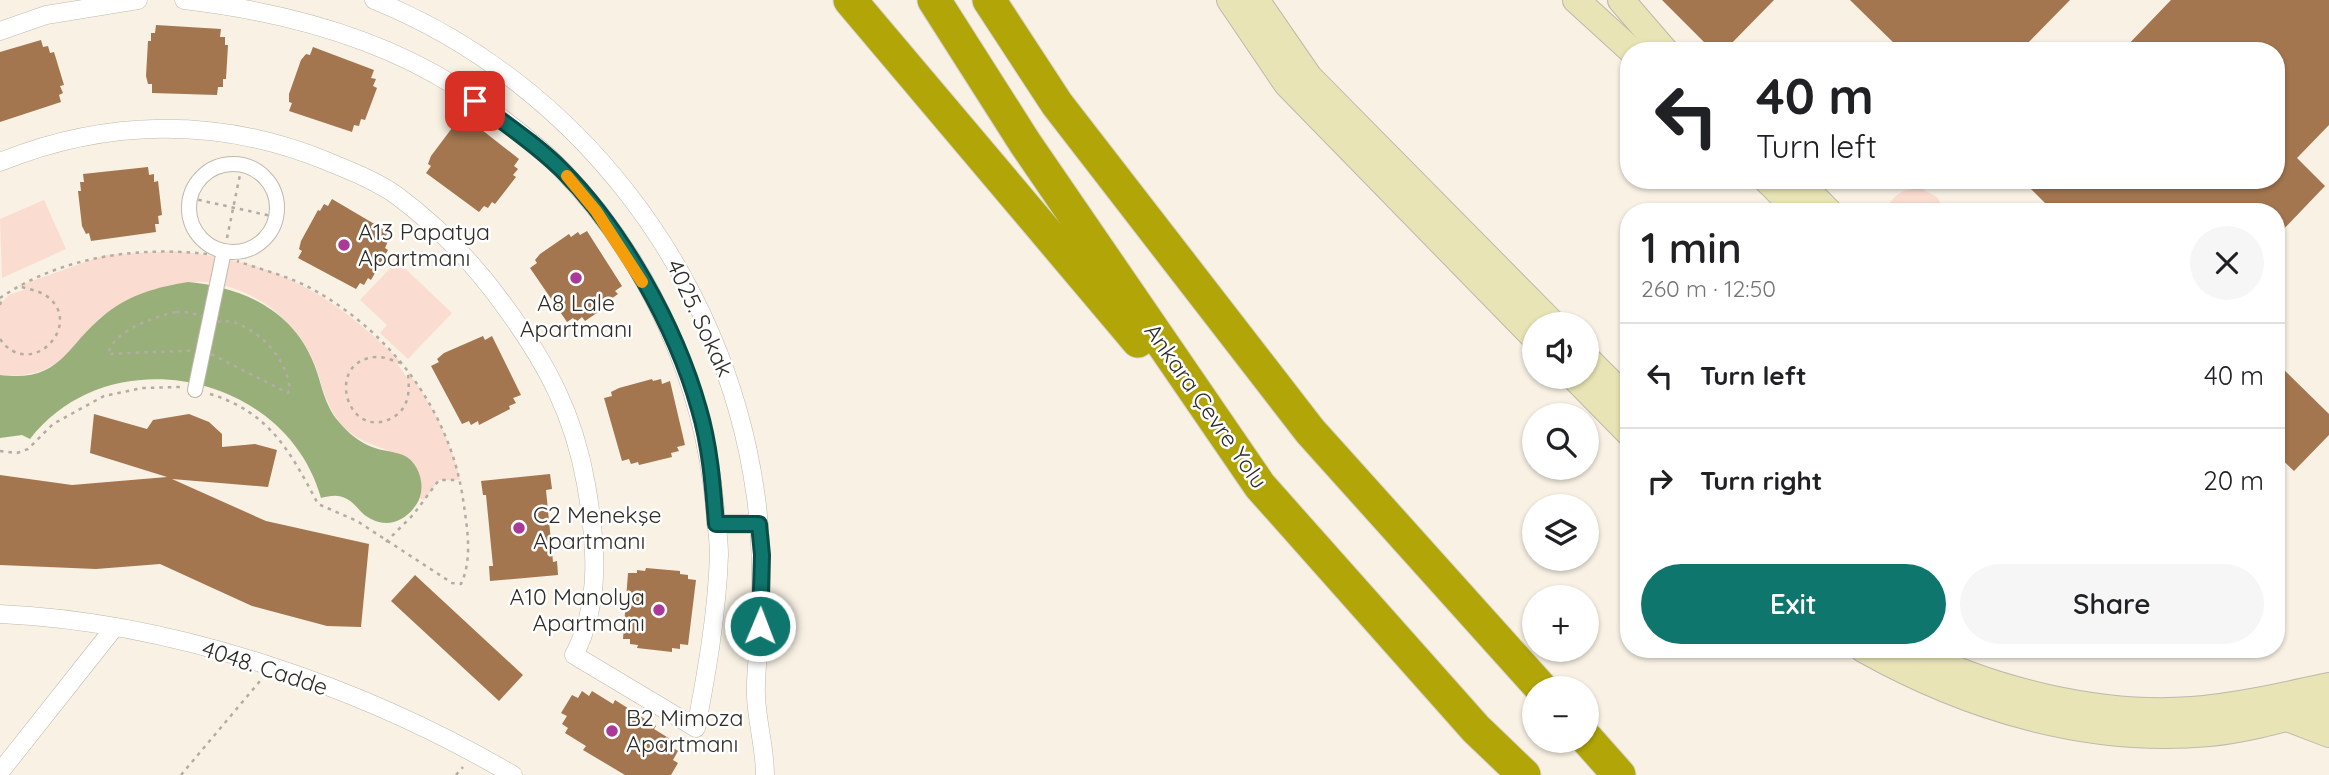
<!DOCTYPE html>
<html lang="en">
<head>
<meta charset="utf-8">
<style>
	body { margin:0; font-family:Quicksand,sans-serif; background:#f6f6f6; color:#202124; height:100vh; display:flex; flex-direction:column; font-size:26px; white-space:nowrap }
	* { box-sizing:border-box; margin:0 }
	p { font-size:23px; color:#757577 }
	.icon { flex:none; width:38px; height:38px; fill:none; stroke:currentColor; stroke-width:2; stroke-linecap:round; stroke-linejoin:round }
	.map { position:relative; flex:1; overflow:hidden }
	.side { position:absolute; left:1620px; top:203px; width:665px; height:455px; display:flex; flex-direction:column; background:#fff; border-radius:28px; box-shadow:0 2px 5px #0004 }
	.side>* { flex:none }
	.hud { position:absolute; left:1620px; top:42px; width:665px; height:147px; border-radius:28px; box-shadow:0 2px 5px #0004; background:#fff; color:#202124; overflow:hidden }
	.buttons { position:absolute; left:1522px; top:312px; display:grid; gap:14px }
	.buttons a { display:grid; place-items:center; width:77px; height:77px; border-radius:50%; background:#fff; box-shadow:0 2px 5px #0004; font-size:35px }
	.pin { position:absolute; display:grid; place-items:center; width:60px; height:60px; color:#fff; margin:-30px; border-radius:14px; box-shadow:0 4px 10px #0006 }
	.me { position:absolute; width:77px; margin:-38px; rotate:1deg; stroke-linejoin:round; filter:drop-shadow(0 0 5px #0008) }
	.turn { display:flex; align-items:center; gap:24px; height:147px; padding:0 21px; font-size:32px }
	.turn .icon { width:91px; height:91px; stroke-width:2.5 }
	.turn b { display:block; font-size:49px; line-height:60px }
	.round { display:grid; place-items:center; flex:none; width:74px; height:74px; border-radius:37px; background:#f6f6f6 }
	.overview { display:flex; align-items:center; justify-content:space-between; height:119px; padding:0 21px }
	h1 { font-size:42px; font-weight:600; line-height:52px }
	.cta { display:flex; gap:14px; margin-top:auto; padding:14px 21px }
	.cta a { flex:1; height:80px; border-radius:42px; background:#0f766e; color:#fff; font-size:28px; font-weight:600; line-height:80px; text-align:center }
	.cta a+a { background:#f6f6f6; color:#202124 }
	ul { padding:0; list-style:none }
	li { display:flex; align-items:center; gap:21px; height:105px; padding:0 21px; border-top:2px solid #e0e0e0 }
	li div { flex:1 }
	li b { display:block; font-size:26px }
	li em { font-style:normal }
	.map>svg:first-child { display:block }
</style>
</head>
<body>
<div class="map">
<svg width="2329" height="775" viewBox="0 0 2329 775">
	<rect width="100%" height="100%" fill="#f8f1e4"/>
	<g fill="#fbdcd1">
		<path d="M1920,188L1937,197L1945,212H1886C1891,195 1903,189 1920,188Z"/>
		<path d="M44,200L66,249L2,278L0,219Z"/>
		<path d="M174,251C271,260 329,291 397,358L401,363L396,362L408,379V372C432,404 451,441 460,480H439L424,500L420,499C431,445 373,457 345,428C326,409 323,386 314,362C305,342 292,326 276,312C255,294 215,277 188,283C173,285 158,294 144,300C131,305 115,308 104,315C94,321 87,334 80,343C60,367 31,379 0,375V298L2,302L9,295L26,289L18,286L105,255Z"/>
		<path d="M397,261L452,313L408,359L380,333L387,325L360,300Z"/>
	</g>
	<path fill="#99af79" d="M188,282C242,287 293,310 314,364C322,384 324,405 339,422C348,433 359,442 372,447C382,451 393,451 403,455C421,463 427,490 416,505C404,523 384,529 366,516C359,511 355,503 347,499C338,494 330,496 321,498C286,373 110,336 30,439L22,435L0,438V375C61,383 66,346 103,316C128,295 157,287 188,282Z"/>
	<g fill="#a3764f">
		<path d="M1662,0H1774L1724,51H1713Z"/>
		<path d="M1850,0H2070L2020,51H1902Z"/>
		<path d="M2171,0H2329V125L2297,158L2325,186L2277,236V212H2054L2029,187L2035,180H2277V51H2122Z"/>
		<path d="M156,25L221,29L220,37H225V45H228L226,79H223V87H218L217,95L152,93V84H148L146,76L148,41H151V33H155Z"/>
		<path d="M41,40L43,47L48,46L50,53L54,52L64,85L60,86L63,93L59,95L61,102L0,122V52Z"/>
		<path d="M313,47L374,70L371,78L376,79L373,86L377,88L365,120L361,119L359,126L354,125L352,132L289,111L292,103L289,102V94L301,60L306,54L310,55Z"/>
		<path d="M468,119L519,159L514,166L518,169L513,175L516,177L495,204L492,202L488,208L484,206L479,212L426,173L431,166L428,164L431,156L452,128L459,123L463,125Z"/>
		<path d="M148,167L149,175L154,174V182L158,181L162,215L158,216L159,224H155L156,232L91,241L89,233L86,234L82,226L78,191H81L80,182H84L83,174Z"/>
		<path d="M332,199L388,232L384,239L388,241L385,248L388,250L371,280L368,278L364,285L360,283L356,289L298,258L302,251L299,249L301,241L318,210L320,211L324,204L328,206Z"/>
		<path d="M587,231L622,286L615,291L618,294L611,299L613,302L585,321L582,317L576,322L573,318L567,322L530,268L537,263L535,260L540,254L569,234L571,237L578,232L580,235Z"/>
		<path d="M483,336L485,340L492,336L521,395L513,398L516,403L509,406L510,409L479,425L478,421L471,425L469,421L462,424L431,366L439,362L437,359L444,353Z"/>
		<path d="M2277,363L2329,414V435L2294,471L2277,455Z"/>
		<path d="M652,379L653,381L661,379L662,384L670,381L685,445L677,447L679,451L671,453L672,457L639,465L638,462L631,464L629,459L622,461L604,398L612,396L611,392L619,388Z"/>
		<path d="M94,414L147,429L153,420L189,414L209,422L222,434V447L255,444L277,450L268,487L172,479L266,521L369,544L361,627L327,626L252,606L160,564L96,569L0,565V475L72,485L167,477L90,453Z"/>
		<path d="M550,474L552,489L546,490L553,562L557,561L558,575L490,581L489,566H493L486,495H483L481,481Z"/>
		<path d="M646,568L680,571V574L688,575V579L696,580L688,645L680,644V649L672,648V652L637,648L638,645L630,644V639H623L628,573H637V570L645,571Z"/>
		<path d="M415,575L523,675L499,701L391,601Z"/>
		<path d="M582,691L589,696L592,691L613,704L615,700L656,726L654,729L675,742L672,747L678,751L673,760L678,763L671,775H625L583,750L586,746L565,733L568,728L562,724L567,716L561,713L572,695L578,698Z"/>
	</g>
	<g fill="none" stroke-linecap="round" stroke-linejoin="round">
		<g stroke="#bfb8ac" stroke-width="16">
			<g id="pedestrian">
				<circle cx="233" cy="208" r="44"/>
				<path d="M195,390L224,251"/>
			</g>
		</g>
		<g stroke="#bfb8ac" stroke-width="19">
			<g id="minor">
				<path d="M374,0C577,82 724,275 755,491C762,536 762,582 760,628C759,650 755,674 756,696C757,723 765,748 765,775"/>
				<path d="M0,31L46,15L138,0"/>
				<path d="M0,162C106,119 218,117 324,160C348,170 375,180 396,195C438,226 476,266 506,308C547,364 574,415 586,484C596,541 602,602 574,655L696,728C707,671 717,613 719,555C719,539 716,523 715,508C704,383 650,262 563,171C535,142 489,107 455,86C374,35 278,11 184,0"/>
				<path d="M716,524H759"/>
				<path d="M0,614C175,622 363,687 513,775"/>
				<path d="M0,772L114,628"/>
			</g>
		</g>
		<g stroke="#bfb8ac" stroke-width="28">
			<g id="secondary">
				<path d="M1230,0L1287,84L1535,338"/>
				<path d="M1256,0L1309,77L1553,324"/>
				<path d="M1576,0L1632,51"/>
				<path d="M1621,0L1665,51"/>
				<path d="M1767,180L1799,212"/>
				<path d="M1797,180L1829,212"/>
				<path d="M1587,359L1629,401"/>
				<path d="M1573,376L1629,433"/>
				<path d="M1863,649C1968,708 2088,744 2209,733C2249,729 2290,717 2329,707"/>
				<path d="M1911,649C1991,691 2102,717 2192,710C2238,706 2283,696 2329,686"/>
				<path d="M2287,718L2329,734"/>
			</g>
		</g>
		<g stroke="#d5d5d4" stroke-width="35">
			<g id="motorway">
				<path d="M850,0L1138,341"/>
				<path d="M934,0L1025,143L1260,486L1476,729L1524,775"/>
				<path d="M989,0L1057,104L1310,431L1541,688"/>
				<path d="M1587,739L1619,775"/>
			</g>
		</g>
		<g stroke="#b2ada3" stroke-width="2.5" stroke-dasharray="3.5 5" stroke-linecap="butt">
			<path d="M190,198L276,217"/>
			<path d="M227,238L242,165"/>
			<path d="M0,298C60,257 136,246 207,254"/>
			<path d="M0,305L2,297"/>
			<path d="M176,312C192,311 202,317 217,321C223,323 227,320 233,322C262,332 287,359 290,390L288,393L203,350L108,354C114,330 154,317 176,312Z"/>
			<path d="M0,339C31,383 87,322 45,295C37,290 27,289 19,286"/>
			<path d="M401,363C393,361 384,356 375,357C324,361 347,442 392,418C409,409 410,391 408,375"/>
			<path d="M210,394C270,412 291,453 318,504L357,521L452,583L461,584C473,558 467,527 463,499C450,411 391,332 312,289C289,276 262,270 237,261"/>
			<path d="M0,451L17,453L28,449L53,424L104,396L142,388L180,387"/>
			<path d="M386,542L413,515L439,480H459"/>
			<path d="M181,775L260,681"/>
			<path d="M456,775L463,767"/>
		</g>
		<use href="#pedestrian" stroke="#fff" stroke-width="14"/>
		<use href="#minor" stroke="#fff" stroke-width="18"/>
		<use href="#secondary" stroke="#e8e4b5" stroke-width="26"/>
		<use href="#motorway" stroke="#b1a507" stroke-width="33"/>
	</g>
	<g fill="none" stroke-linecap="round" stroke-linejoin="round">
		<g stroke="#0a4d48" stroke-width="18">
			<path id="route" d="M475,101C504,123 536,144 562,170C622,230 676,327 699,409C710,446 713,486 716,524H759L762,555L760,626"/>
		</g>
		<use href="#route" stroke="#0f766e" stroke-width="12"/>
		<path stroke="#f59e0b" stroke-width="12" d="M567,176L596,211L642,282"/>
	</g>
	<g fill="#a93a97" stroke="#fff" stroke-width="2.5">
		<circle cx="344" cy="245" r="7"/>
		<circle cx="576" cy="278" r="7"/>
		<circle cx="519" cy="528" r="7"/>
		<circle cx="659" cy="610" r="7"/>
		<circle cx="612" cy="731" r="7"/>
	</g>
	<g text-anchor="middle" stroke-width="5" stroke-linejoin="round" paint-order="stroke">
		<g font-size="23" fill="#2f2d28" stroke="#fff" text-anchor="start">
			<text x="358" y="240">A13 Papatya<tspan x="358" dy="26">Apartmanı</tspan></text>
			<text x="576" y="311" text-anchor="middle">A8 Lale<tspan x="576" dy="26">Apartmanı</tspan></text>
			<text x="533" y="523">C2 Menekşe<tspan x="533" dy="26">Apartmanı</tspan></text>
			<text x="645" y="605" text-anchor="end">A10 Manolya<tspan x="645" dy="26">Apartmanı</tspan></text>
			<text x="626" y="726">B2 Mimoza<tspan x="626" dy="26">Apartmanı</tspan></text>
		</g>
		<g font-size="23" fill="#2f2d28" stroke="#fff">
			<text transform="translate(700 318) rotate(65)" y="8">4025. Sokak</text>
			<text transform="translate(1206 406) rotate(55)" y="8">Ankara Çevre Yolu</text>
			<text transform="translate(265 668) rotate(18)" y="8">4048. Cadde</text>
		</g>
	</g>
</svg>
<div class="buttons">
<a><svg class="icon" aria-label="sound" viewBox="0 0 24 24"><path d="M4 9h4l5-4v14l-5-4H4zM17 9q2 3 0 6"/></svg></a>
<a><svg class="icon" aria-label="search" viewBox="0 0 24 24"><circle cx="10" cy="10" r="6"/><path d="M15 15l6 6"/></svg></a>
<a><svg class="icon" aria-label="layers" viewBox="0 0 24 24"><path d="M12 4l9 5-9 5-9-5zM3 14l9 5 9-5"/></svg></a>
<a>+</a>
<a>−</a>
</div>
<div class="pin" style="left:475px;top:101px;background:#d93025"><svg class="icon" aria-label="arrive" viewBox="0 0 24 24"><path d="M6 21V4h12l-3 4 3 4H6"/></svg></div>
<svg class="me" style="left:760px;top:626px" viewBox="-20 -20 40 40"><circle r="17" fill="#0f766e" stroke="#fff" stroke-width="3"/><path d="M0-11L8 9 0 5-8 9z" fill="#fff"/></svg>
<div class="hud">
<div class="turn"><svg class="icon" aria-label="left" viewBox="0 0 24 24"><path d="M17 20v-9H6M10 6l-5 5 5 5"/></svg><div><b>40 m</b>Turn left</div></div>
</div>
<section class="side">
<div class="overview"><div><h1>1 min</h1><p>260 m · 12:50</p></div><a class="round"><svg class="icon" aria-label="close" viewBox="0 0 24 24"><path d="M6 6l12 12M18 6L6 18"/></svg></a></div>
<ul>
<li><svg class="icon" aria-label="left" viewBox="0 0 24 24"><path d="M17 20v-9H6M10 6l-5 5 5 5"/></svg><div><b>Turn left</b></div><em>40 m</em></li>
<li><svg class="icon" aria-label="right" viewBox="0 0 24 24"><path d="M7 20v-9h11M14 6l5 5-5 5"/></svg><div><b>Turn right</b></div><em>20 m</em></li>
</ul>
<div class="cta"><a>Exit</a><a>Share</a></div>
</section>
</div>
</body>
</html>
